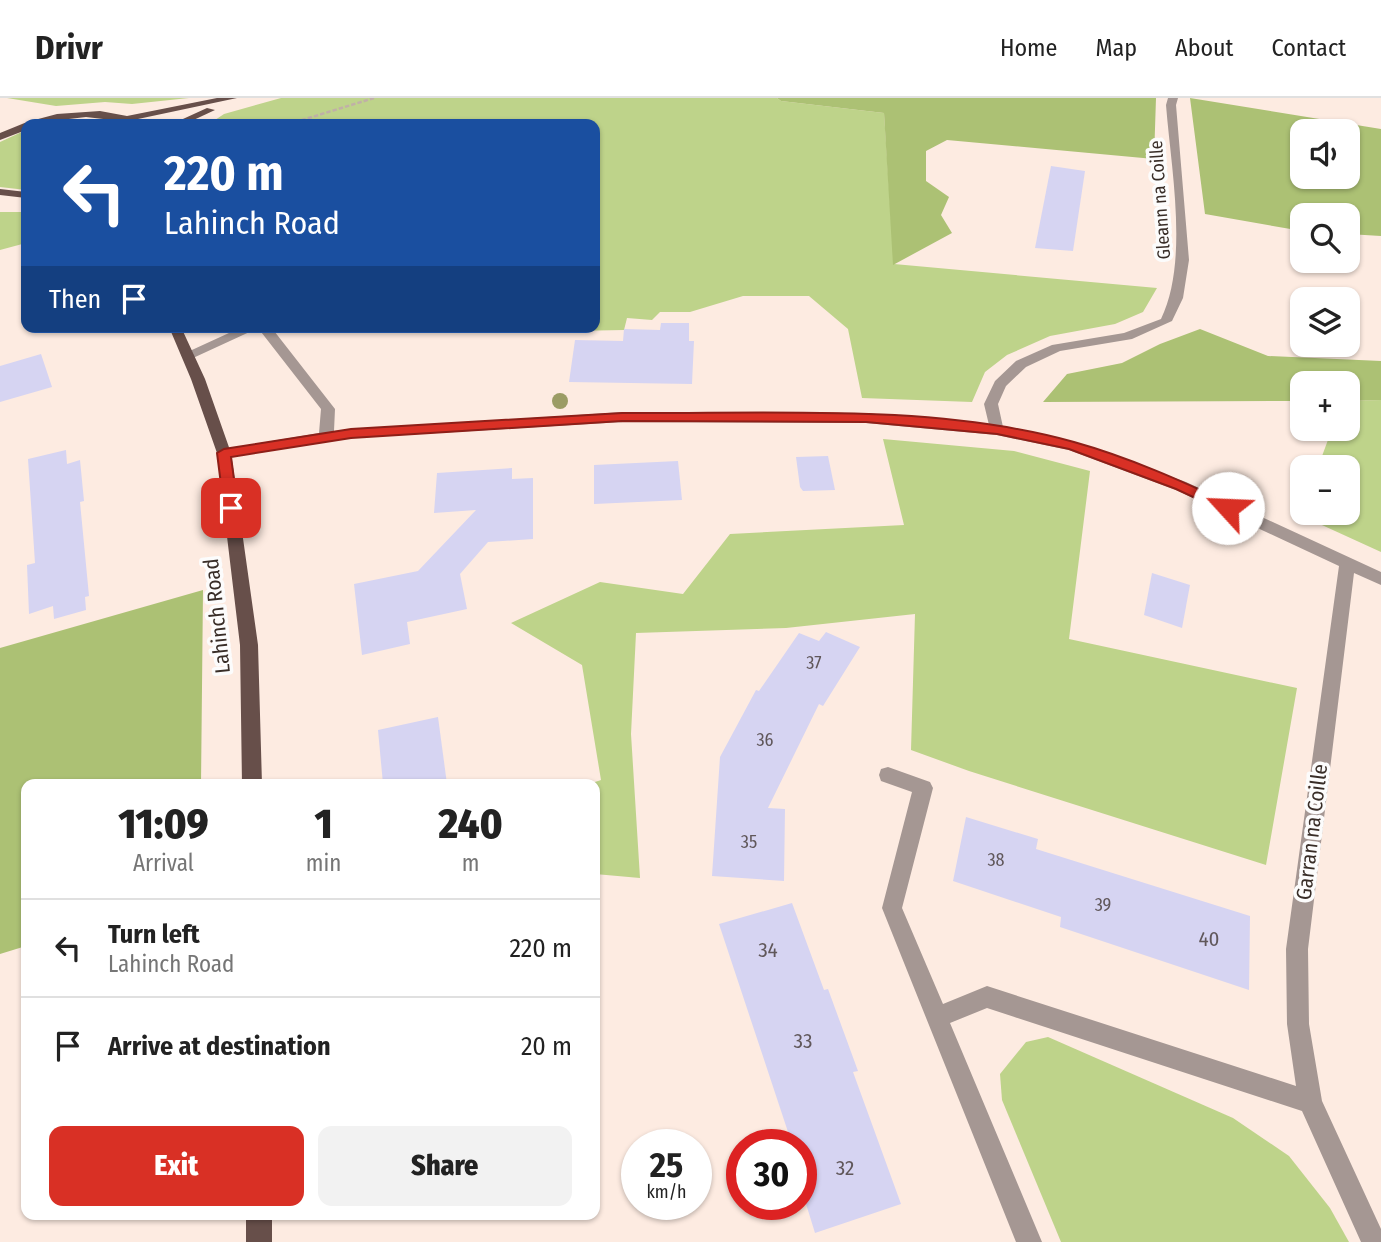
<!DOCTYPE html>
<html lang="en">
<head>
<meta charset="utf-8">
<style>
	body { margin:0; font-family:"Fira Sans Condensed",sans-serif; background:#f2f2f2; color:#222; height:100vh; display:flex; flex-direction:column; font-size:26px; white-space:nowrap }
	* { box-sizing:border-box; margin:0 }
	p { font-size:23px; color:#767676 }
	.icon { flex:none; width:38px; height:38px; fill:none; stroke:currentColor; stroke-width:2; stroke-linecap:round; stroke-linejoin:round }
	.map { position:relative; flex:1; overflow:hidden }
	.sheet { position:absolute; left:21px; top:681px; width:579px; height:441px; display:flex; flex-direction:column; background:#fff; border-radius:14px; box-shadow:0 2px 5px #0004 }
	.sheet>* { flex:none }
	.hud { position:absolute; left:21px; top:21px; width:579px; height:214px; border-radius:14px; box-shadow:0 2px 5px #0004; background:#1a4fa0; color:#fff; overflow:hidden }
	.buttons { position:absolute; left:1290px; top:21px; display:grid; gap:14px }
	.buttons a { display:grid; place-items:center; width:70px; height:70px; border-radius:14px; background:#fff; box-shadow:0 2px 5px #0004; font-size:35px }
	.speed { position:absolute; left:621px; top:1031px; display:flex; gap:14px; font-size:35px; font-weight:700; text-align:center }
	.speed>* { display:grid; place-content:center; width:91px; height:91px; border-radius:50%; background:#fff; box-shadow:0 2px 5px #0004; line-height:1 }
	.speed small { font-size:18px; font-weight:400 }
	.speed .limit { border:10px solid #d22; background:#fff; color:#111 }
	.pin { position:absolute; display:grid; place-items:center; width:60px; height:60px; color:#fff; margin:-30px; border-radius:14px; box-shadow:0 4px 10px #0006 }
	.me { position:absolute; width:77px; margin:-38px; rotate:295deg; stroke-linejoin:round; filter:drop-shadow(0 0 5px #0008) }
	.turn { display:flex; align-items:center; gap:24px; height:147px; padding:0 28px; font-size:32px }
	.turn .icon { width:91px; height:91px; stroke-width:2.5 }
	.turn b { display:block; font-size:49px; line-height:60px }
	.then { display:flex; align-items:center; height:66px; padding:0 28px; background:#0003; gap:14px; font-size:26px }
	.eta { display:flex; justify-content:space-evenly; align-items:center; height:119px; text-align:center }
	.eta b { font-size:42px; font-weight:800; line-height:49px }
	.action { display:flex; gap:14px; margin-top:auto; padding:14px 28px }
	.action a { flex:1; height:80px; border-radius:14px; background:#d93025; color:#fff; font-size:28px; font-weight:800; line-height:80px; text-align:center }
	.action a+a { background:#f2f2f2; color:#222 }
	ul { padding:0; list-style:none }
	li { display:flex; align-items:center; gap:21px; height:98px; padding:0 28px; border-top:2px solid #e0e0e0 }
	li div { flex:1 }
	li b { display:block; font-size:26px }
	li em { font-style:normal }
	header { display:flex; align-items:center; gap:42px; box-sizing:border-box; height:98px; padding:0 35px; background:#fff; border-bottom:2px solid #e0e0e0 }
	header strong { font-size:33px }
	nav { display:flex; gap:38px; margin-inline-start:auto; font-size:24px }
	.map>svg:first-child { display:block }
</style>
</head>
<body>
<header>
<strong>Drivr</strong>
<nav><a>Home</a><a>Map</a><a>About</a><a>Contact</a></nav>
</header>
<div class="map">
<svg width="1381" height="1144" viewBox="0 0 1381 1144">
	<rect width="100%" height="100%" fill="#fdebe1"/>
	<g fill="#bed38a">
		<path d="M7,0H189L132,6L105,4L56,8Z"/>
		<path d="M281,0H777L781,3L884,15L894,166L1157,190L1143,214L1115,226L1050,238L1007,257L985,274L972,304L862,300L848,231L809,198H743L690,214H660L652,222L627,220L624,232L572,233L564,229H595V26H209L224,16Z"/>
		<path d="M26,32V92L0,89V44Z"/>
		<path d="M0,114H26V145L0,152Z"/>
		<path d="M1381,302V454L1300,417L1302,413V415H1348V369H1318L1332,331H1348V303Z"/>
		<path d="M883,341L1014,353L1090,373L1069,541L1297,590L1266,767L969,673L911,652L915,516L786,530L636,535L631,636L640,780L595,776V686H589L601,682L582,567L511,525L600,484L683,496L730,436L904,427Z"/>
		<path d="M1048,939L1233,1020L1289,1058L1330,1110L1349,1144H1061L1002,1002L1000,976L1026,944Z"/>
	</g>
	<g fill="#acc174" fill-rule="evenodd">
		<path d="M777,0H1156L1154,61L947,42L926,53V83L949,99L941,117L952,135L893,167L884,15L781,3Z"/>
		<path d="M1190,0L1381,31V138L1348,136V117H1302V133L1205,116ZM1302,33H1348V79H1302Z"/>
		<path d="M1200,231L1268,258L1381,263V302L1348,303V285H1302V303L1043,304L1067,276L1122,265L1160,246Z"/>
		<path d="M203,492L201,686H26V848L0,856V550Z"/>
	</g>
	<g fill="#d6d4f2">
		<path d="M1051,68L1085,73L1073,153L1035,150Z"/>
		<path d="M661,225H689V243H694L692,286L569,284L575,242L623,243L624,231L660,232Z"/>
		<path d="M41,256L52,289L0,304V268Z"/>
		<path d="M66,352L67,366L80,362L84,403L80,404L89,498L85,499L86,512L54,521L53,508L29,516L27,467L35,465L28,361Z"/>
		<path d="M828,358L835,392L803,393L800,389L796,359Z"/>
		<path d="M678,363L682,402L594,406V367Z"/>
		<path d="M512,370V381L533,380V441L488,444L460,476L467,511L407,524L410,546L362,557L354,486L418,473L476,412L434,415L437,375Z"/>
		<path d="M1152,475L1190,487L1182,530L1144,517Z"/>
		<path d="M826,534L860,549L823,608L819,606L768,710L785,711L784,783L712,778L720,659L756,592L759,593L799,535L819,543Z"/>
		<path d="M438,619L447,686H383L378,632Z"/>
		<path d="M966,719L1038,741L1036,751L1250,818L1249,892L1060,829L1061,819L953,783Z"/>
		<path d="M792,805L824,892L828,891L858,973L853,974L901,1106L815,1135L802,1093V1046H792L719,826Z"/>
	</g>
	<g fill="none" stroke-linecap="round" stroke-linejoin="round">
		<path stroke="#c0b0a7" stroke-width="2.5" stroke-dasharray="4.5 2" stroke-linecap="butt" d="M289,26L374,0"/>
		<path fill="#a59793" fill-rule="evenodd" d="M1168,0H1178L1176,7L1189,162L1183,200L1172,223L1132,241L1060,253L1026,269L1006,288L998,306L1003,329L1077,345L1186,384L1381,474V487L1354,475L1308,851L1309,926L1322,1003L1381,1131V1144H1361L1302,1013L987,910L950,925L1042,1144H1016L882,810L912,694L881,683L879,677L881,671L888,669L930,684L933,690L902,810L943,906L987,888L1296,988L1287,926L1286,851L1339,468L1176,392L1069,352L997,337L866,325L623,324L351,340L224,360L219,358L217,355L219,352L319,335L321,311L258,230L193,260L188,261L181,257L242,229H271L335,311L334,333L623,314L866,315L989,327L984,306L995,283L1016,263L1052,247L1124,235L1161,221C1189,163 1171,71 1166,7Z"/>
		<g fill="#674f4a" fill-rule="evenodd">
			<path d="M217,0H237L138,21L146,26L86,19L26,26V32L0,42V35L27,24L57,16L100,13L127,18Z"/>
			<path d="M207,10L215,12L185,26H172Z"/>
			<path d="M0,91L26,94V100L0,97Z"/>
			<path d="M169,229H181L205,281L231,355L258,547L262,686H242L240,547L217,355L191,281Z"/>
			<rect x="246" y="1116" width="26" height="28"/>
		</g>
	</g>
	<circle fill="#9b9c65" cx="560" cy="303" r="8"/>
	<path fill="#d93025" stroke="#8d1f18" stroke-width="2" d="M622,315C767,316 935,305 1074,344C1128,359 1182,383 1233,407L1235,410L1228,415L1223,413L1176,391L1069,351L997,336L866,324L622,323L351,340L231,359L238,410L231,415L224,410L217,355L224,351L351,331Z"/>
	<g text-anchor="middle" stroke-width="7" stroke-linejoin="round" paint-order="stroke">
		<g font-size="18" fill="#382d27" stroke="#fcfcfc">
			<text transform="translate(1160 102) rotate(-94)" y="6">Gleann na Coille</text>
		</g>
		<g font-size="18" fill="#60575a">
			<text x="814" y="571">37</text>
			<text x="765" y="648">36</text>
			<text x="749" y="750">35</text>
			<text x="996" y="768">38</text>
			<text x="1103" y="813">39</text>
		</g>
		<g font-size="21" fill="#382d27" stroke="#fcfcfc">
			<text transform="translate(217 518) rotate(-96)" y="7">Lahinch Road</text>
			<text transform="translate(1312 734) rotate(-83)" y="7">Garran na Coille</text>
		</g>
		<g font-size="21" fill="#60575a">
			<text x="1209" y="848">40</text>
			<text x="768" y="859">34</text>
			<text x="803" y="950">33</text>
			<text x="845" y="1077">32</text>
		</g>
	</g>
</svg>
<div class="buttons">
<a><svg class="icon" aria-label="sound" viewBox="0 0 24 24"><path d="M4 9h4l5-4v14l-5-4H4zM17 9q2 3 0 6"/></svg></a>
<a><svg class="icon" aria-label="search" viewBox="0 0 24 24"><circle cx="10" cy="10" r="6"/><path d="M15 15l6 6"/></svg></a>
<a><svg class="icon" aria-label="layers" viewBox="0 0 24 24"><path d="M12 4l9 5-9 5-9-5zM3 14l9 5 9-5"/></svg></a>
<a>+</a>
<a>−</a>
</div>
<div class="speed"><div>25<small>km/h</small></div><div class="limit">30</div></div>
<div class="pin" style="left:231px;top:410px;background:#d93025"><svg class="icon" aria-label="arrive" viewBox="0 0 24 24"><path d="M6 21V4h12l-3 4 3 4H6"/></svg></div>
<svg class="me" style="left:1228px;top:410px" viewBox="-20 -20 40 40"><circle r="19" fill="#fff"/><path d="M0-13L10 11 0 6-10 11z" fill="#d93025"/></svg>
<div class="hud">
<div class="turn"><svg class="icon" aria-label="left" viewBox="0 0 24 24"><path d="M17 20v-9H6M10 6l-5 5 5 5"/></svg><div><b>220 m</b>Lahinch Road</div></div>
<div class="then">Then<svg class="icon" aria-label="arrive" viewBox="0 0 24 24"><path d="M6 21V4h12l-3 4 3 4H6"/></svg></div>
</div>
<section class="sheet">
<div class="eta">
<div><b>11:09</b><p>Arrival</p></div>
<div><b>1</b><p>min</p></div>
<div><b>240</b><p>m</p></div>
</div>
<ul>
<li><svg class="icon" aria-label="left" viewBox="0 0 24 24"><path d="M17 20v-9H6M10 6l-5 5 5 5"/></svg><div><b>Turn left</b><p>Lahinch Road</p></div><em>220 m</em></li>
<li><svg class="icon" aria-label="arrive" viewBox="0 0 24 24"><path d="M6 21V4h12l-3 4 3 4H6"/></svg><div><b>Arrive at destination</b></div><em>20 m</em></li>
</ul>
<div class="action"><a>Exit</a><a>Share</a></div>
</section>
</div>
</body>
</html>
